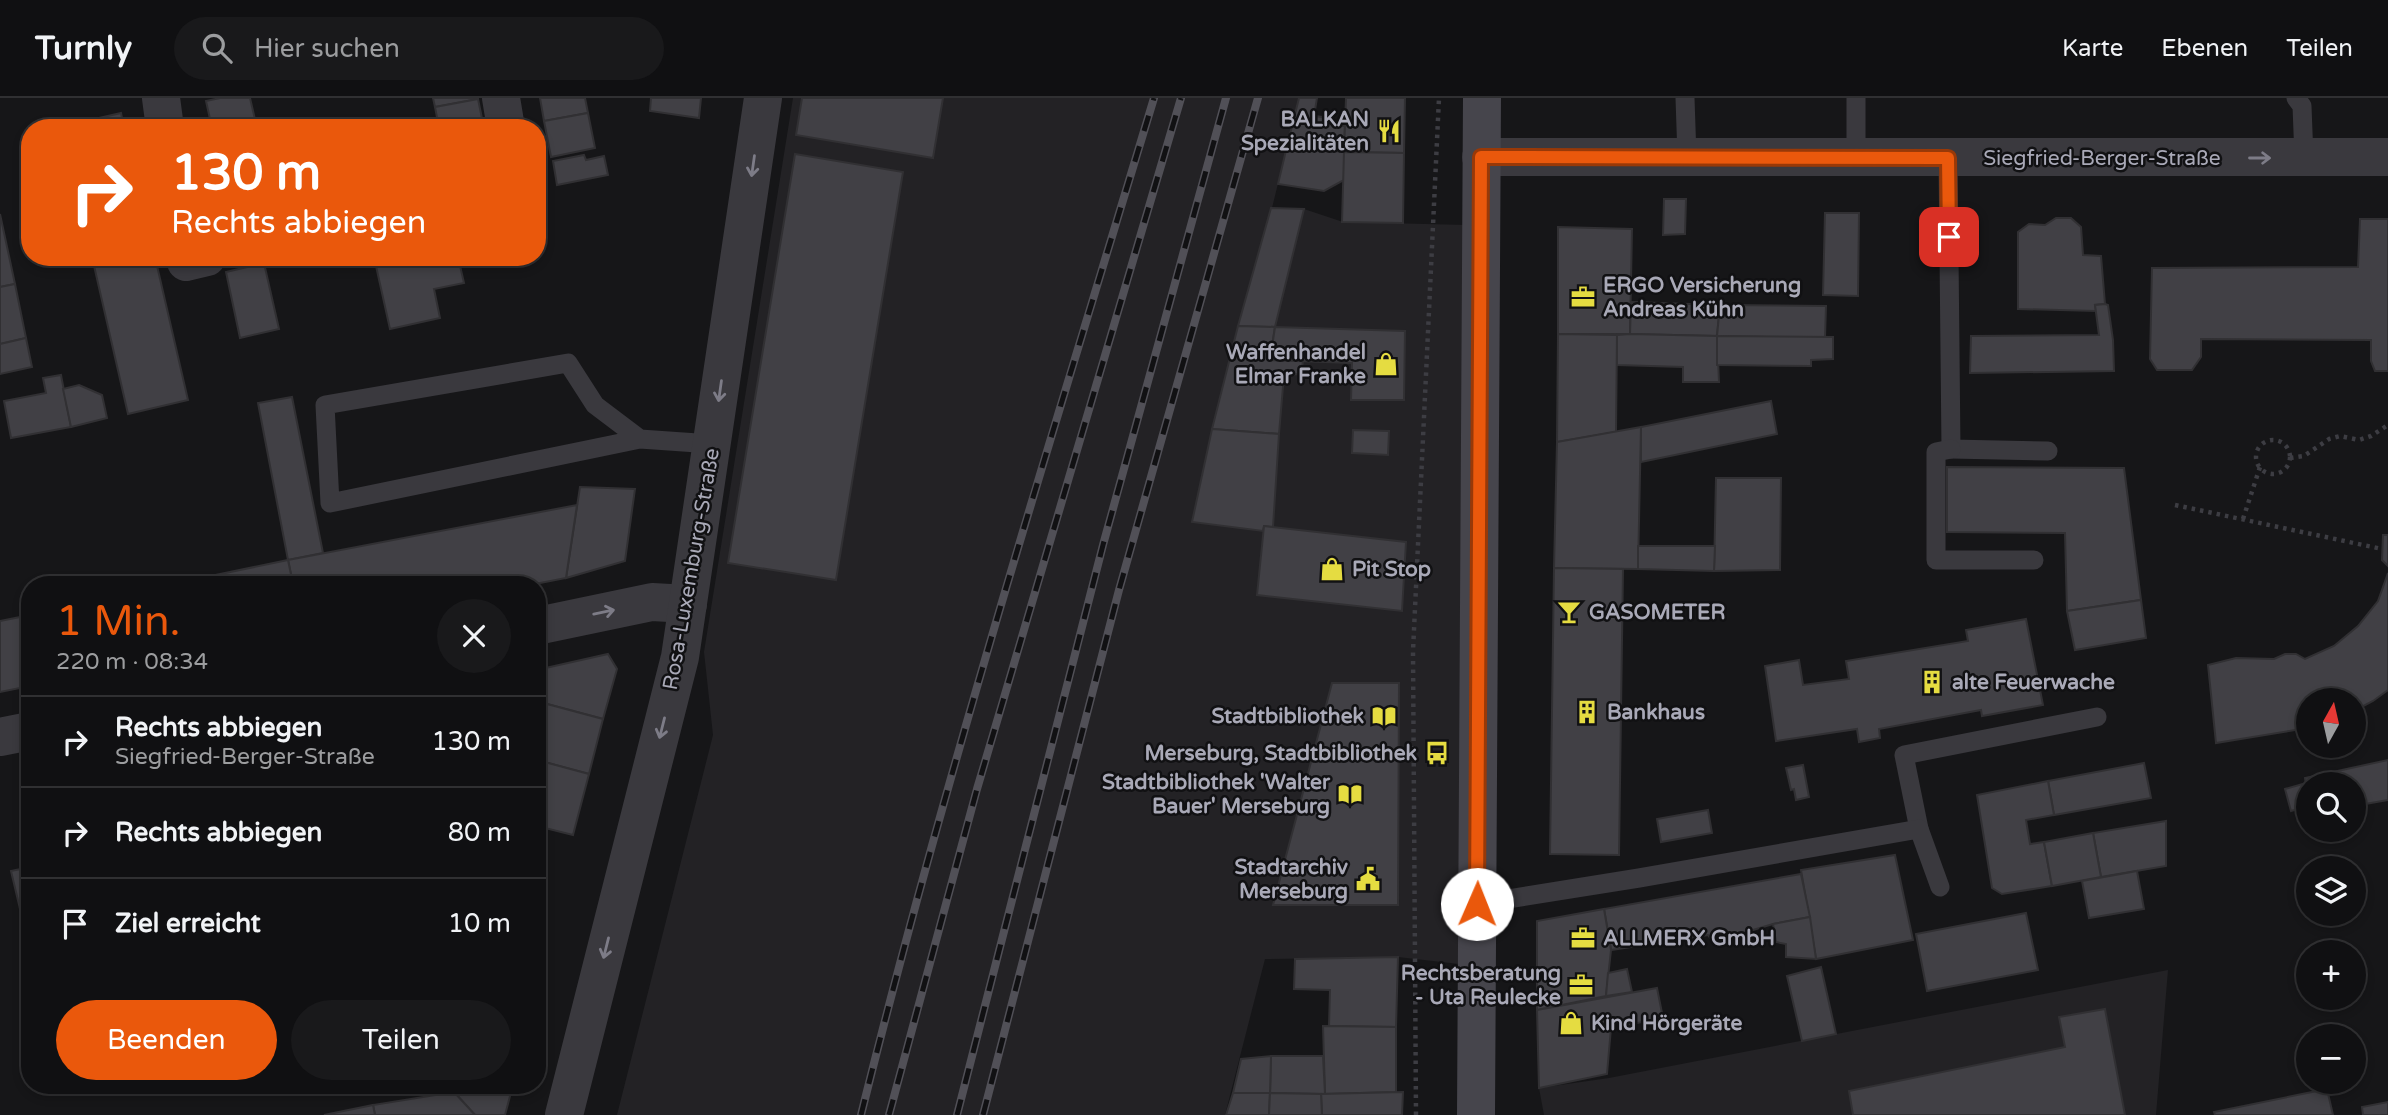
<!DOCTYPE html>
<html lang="de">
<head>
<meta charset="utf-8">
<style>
	body { margin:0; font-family:"Varela Round",sans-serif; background:#19191b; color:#f1f3f6; height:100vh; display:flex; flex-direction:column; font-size:26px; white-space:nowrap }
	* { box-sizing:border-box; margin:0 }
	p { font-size:23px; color:#9c9d9f }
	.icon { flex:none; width:38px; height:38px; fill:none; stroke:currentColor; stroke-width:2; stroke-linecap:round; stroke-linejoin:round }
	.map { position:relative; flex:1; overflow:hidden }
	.drawer { position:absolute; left:21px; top:478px; width:525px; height:518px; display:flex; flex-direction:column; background:#101012; border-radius:28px; box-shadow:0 4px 10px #0003,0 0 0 2px #303032 }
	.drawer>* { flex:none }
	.banner { position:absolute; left:21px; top:21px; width:525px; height:147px; border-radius:28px; box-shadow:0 4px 10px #0003,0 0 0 2px #303032; background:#ea580c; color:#fff; overflow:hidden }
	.needle { width:46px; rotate:8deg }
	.fabs { position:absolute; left:2296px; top:590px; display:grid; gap:14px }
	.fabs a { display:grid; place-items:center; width:70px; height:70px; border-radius:50%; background:#101012; box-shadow:0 4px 10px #0003,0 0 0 2px #303032; font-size:35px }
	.pin { position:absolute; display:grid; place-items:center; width:60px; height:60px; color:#fff; margin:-30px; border-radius:14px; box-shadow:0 4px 10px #0006 }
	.me { position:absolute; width:77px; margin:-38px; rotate:1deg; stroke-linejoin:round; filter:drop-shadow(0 0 5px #0008) }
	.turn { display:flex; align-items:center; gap:24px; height:147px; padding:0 35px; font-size:32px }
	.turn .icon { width:91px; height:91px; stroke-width:2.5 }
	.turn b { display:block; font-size:49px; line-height:60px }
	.round { display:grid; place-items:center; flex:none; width:74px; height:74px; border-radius:37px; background:#19191b }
	.head { display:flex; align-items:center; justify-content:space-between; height:119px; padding:0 35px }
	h1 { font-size:42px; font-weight:600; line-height:52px; color:#ea580c }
	.button { display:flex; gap:14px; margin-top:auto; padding:14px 35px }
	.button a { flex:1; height:80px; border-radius:42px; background:#ea580c; color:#fff; font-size:28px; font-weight:600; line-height:80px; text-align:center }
	.button a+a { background:#19191b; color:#f1f3f6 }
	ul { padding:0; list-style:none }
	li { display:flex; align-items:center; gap:21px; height:91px; padding:0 35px; border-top:2px solid #303032 }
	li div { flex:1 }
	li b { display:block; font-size:26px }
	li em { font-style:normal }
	header { display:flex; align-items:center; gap:42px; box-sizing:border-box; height:98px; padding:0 35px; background:#101012; border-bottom:2px solid #303032 }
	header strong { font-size:33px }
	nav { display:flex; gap:38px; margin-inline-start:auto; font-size:24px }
	.search { width:490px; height:63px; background:#19191b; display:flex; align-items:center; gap:18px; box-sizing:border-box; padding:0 24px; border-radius:38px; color:#9c9d9f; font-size:26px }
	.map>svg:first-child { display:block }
</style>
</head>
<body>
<header>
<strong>Turnly</strong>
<div class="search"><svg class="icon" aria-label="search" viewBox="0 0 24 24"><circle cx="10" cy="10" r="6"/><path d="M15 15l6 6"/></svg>Hier suchen</div>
<nav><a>Karte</a><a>Ebenen</a><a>Teilen</a></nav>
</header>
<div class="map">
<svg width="2388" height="1017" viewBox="0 0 2388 1017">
	<rect width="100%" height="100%" fill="#161618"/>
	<g fill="#232225">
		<path d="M793,0H1299L1272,110L1304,111L1343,124L1467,127L1459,866L1398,859L1265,861L1225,1017H617L713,637L704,554Z"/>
		<path d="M2168,872L2156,1017H1544L1539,990L1609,980Z"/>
	</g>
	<g fill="#414045" stroke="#313033" stroke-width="2">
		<path d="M220,0H250L257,30H212L206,3Z"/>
		<path d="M433,0H478V1L435,9Z"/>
		<path d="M540,0H585L588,15L544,23Z"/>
		<path d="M651,0H701L699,20L650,13Z"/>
		<path d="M802,0H943L933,60L796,37Z"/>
		<path d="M1299,0H1317L1314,18L1332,20L1333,27L1345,28L1344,54L1287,48Z"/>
		<path d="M1346,0H1405L1404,55L1344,54Z"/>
		<path d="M478,1L484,30H439L435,9Z"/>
		<path d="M121,15L124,30H69L68,27Z"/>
		<path d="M588,15L595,50L551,59L544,23Z"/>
		<path d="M1287,48L1344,54V82L1324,93L1278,86Z"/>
		<path d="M1344,54L1404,55L1403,125L1342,124Z"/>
		<path d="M795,56L903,74L836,482L728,465Z"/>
		<path d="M584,57L586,62L604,58L608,77L557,87L553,63Z"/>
		<path d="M1664,101H1686L1685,136L1663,137Z"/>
		<path d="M1271,110L1304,111L1275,229L1238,228Z"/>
		<path d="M1825,115H1859L1858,198L1823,197Z"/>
		<path d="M0,116L15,186L0,189Z"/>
		<path d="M2056,120H2071L2081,129L2083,157L2101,158L2105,206L2095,207L2096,213L2018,211V134L2029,126L2045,127Z"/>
		<path d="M2360,121H2388V273H2375L2371,263V242L2201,241V259L2192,272H2157L2150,261L2152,170L2358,169Z"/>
		<path d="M1558,129L1632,131L1630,236H1558Z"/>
		<path d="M92,159H155L188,302L128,316Z"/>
		<path d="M374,159H458L464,185L434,191L440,220L390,231Z"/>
		<path d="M264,165L279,231L240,240L226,174Z"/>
		<path d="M15,186L26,240L0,246V189Z"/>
		<path d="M1631,204L1720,207L1717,238L1630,236Z"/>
		<path d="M2105,206L2108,207L2113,242L2114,273L1970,275L1971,238L2099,237L2095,207Z"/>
		<path d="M1720,207L1826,208L1825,240L1717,238Z"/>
		<path d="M1238,228L1275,229L1270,262L1303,263L1301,276L1284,277L1279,336L1212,331Z"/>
		<path d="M1275,229L1405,233L1404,302H1351L1352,265L1270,262Z"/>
		<path d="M1558,236L1617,237L1616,334L1557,344Z"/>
		<path d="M1630,236L1717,238L1719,284H1683V269L1617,267V237Z"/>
		<path d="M1717,238L1833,239V261L1811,262V268L1717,267Z"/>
		<path d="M26,240L32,269L0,276V246Z"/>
		<path d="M61,277L71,329L11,340L4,303L46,295L43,280Z"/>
		<path d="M79,287L102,297L107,320L71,329L63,291Z"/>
		<path d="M292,299L323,455L288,462L258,305Z"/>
		<path d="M1771,303L1777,336L1641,364V329Z"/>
		<path d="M1641,329L1638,471L1554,470L1557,344Z"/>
		<path d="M1212,331L1279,336L1273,429L1264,428L1263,433L1192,424Z"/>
		<path d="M1353,332L1389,333L1388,357L1352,355Z"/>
		<path d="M1947,369L2124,370L2141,502L2067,513L2065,435L1947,434Z"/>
		<path d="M1716,380H1781L1780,472L1714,473Z"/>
		<path d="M580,389L635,391L625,463L566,480Z"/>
		<path d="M577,407L566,480L535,486H293L288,462Z"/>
		<path d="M1264,428L1406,444L1402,513L1257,497Z"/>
		<path d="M2383,437H2388V468L2382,462Z"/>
		<path d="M1638,448H1715L1714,473L1638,471Z"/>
		<path d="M288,462L293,486H172Z"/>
		<path d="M1554,470L1623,471L1619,757L1550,756Z"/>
		<path d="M2388,475V592L2373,603L2354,613V602H2308V630L2216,645L2208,567L2236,560L2274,561L2285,556H2296L2305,561L2334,548L2358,528L2378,503Z"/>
		<path d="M2141,502L2146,540L2075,552L2067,513Z"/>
		<path d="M30,517V588L0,594V523Z"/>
		<path d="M2026,521L2043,607L1982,618L1981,612L1879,631L1880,640L1859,644L1857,631L1776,643L1765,568L1799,562L1803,587L1849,581L1846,563L1968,543L1966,532Z"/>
		<path d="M608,556L617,571L603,621L547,606L541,571Z"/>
		<path d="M1332,585H1399L1398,807H1273Z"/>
		<path d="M547,606L603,621L589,676L537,662V645Z"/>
		<path d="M537,662L589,676L573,737L537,728Z"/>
		<path d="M2388,662V702L2354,708V686H2308V697L2305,680Z"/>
		<path d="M2144,665L2151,700L2054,717L2048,683Z"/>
		<path d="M1803,667L1809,699L1796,702L1794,691L1791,692L1786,670Z"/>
		<path d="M2048,683L2054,717L2026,722L2030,746L2044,744L2052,788L2002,796L1992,790L1977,697Z"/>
		<path d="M2306,685L2308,708L2291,713L2285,691Z"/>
		<path d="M1708,712L1712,735L1661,744L1657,721Z"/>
		<path d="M2166,723V768L2101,779L2093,735Z"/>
		<path d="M2093,735L2101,779L2052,788L2044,744Z"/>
		<path d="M1895,757L1913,842L1816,861L1801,772Z"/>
		<path d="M30,769V813L21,815L11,773Z"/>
		<path d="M2137,773L2144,811L2089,820L2082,783Z"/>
		<path d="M1801,776L1810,819L1773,826L1713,844L1708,837L1611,852L1604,811Z"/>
		<path d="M1604,811L1611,852L1606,898L1537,912V823Z"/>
		<path d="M2026,815L2038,872L1927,893L1916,836Z"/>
		<path d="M1810,819L1816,861L1786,859V846L1776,844L1773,826Z"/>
		<path d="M1398,859L1396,929L1329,928L1330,892L1294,891L1295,861Z"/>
		<path d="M1821,869L1836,936L1802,943L1787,878Z"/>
		<path d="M1627,871L1632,894L1606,898L1608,875Z"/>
		<path d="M1657,890L1663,920L1611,930L1607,976L1539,990L1537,912Z"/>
		<path d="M2105,911L2125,1017H1853L1849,993L2065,949L2059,919Z"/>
		<path d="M1323,928L1396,929V994L1325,996Z"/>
		<path d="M1271,958H1323L1325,996L1270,995Z"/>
		<path d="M1271,958L1270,995H1233L1241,961Z"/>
		<path d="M455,987H513L505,1017H475L454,994Z"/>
		<path d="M2327,991L2333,1017H2215L2214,1014Z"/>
		<path d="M454,994L475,1017H375L373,1007Z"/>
		<path d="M1403,994L1402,1017H1322L1321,996Z"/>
		<path d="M1233,995H1270L1269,1017H1226Z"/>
		<path d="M1270,995L1321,996L1322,1017H1269Z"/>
		<path d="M2388,1004V1017H2363L2362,1009Z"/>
		<path d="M373,1007L375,1017H324Z"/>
	</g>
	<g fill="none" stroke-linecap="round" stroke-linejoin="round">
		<g stroke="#3d3d43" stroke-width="4.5" stroke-dasharray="3.5 5" stroke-linecap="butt">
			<circle cx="2273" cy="359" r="17"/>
			<path d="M2290,360L2304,358L2329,341L2340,338L2359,342L2371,338L2388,327"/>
			<path d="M2175,407L2382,451"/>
			<path d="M2243,421L2260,369"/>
			<path d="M1416,1017L1413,553L1439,0"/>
		</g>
		<g stroke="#3a393e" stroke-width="19">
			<path d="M1685,0L1687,59"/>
			<path d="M2296,0L2302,8L2304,60"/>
			<path d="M1856,60V0"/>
			<path d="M1948,60L1951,351L2048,353"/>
			<path d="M640,341L330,405L325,307L568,265L595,307L640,341L712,346"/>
			<path d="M1951,351L1936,354V462H2034"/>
			<path d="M1919,731L1904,657L2097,619"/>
			<path d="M1477,806L1639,780L1919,731L1940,789"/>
		</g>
		<g stroke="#3a393e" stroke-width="38">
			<path d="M161,0L165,30"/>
			<path d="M501,0L506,30"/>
			<path d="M1481,59H2388"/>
			<path d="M185,159L186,164L207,159"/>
			<path d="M537,528L652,504L688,506"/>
			<path d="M0,639L30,633"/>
			<path d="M564,1017L680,559L763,0"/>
		</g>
		<path stroke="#46454c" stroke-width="38" d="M1476,1017L1482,0"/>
		<g stroke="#515057" stroke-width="8">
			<g id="rail">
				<path d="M861,1017C946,674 1052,338 1154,0"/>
				<path d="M889,1017L977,691L1181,0"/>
				<path d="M957,1017L1103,447L1226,0"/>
				<path d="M983,1017L1119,492L1258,0"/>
			</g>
		</g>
		<use href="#rail" stroke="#111113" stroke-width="5" stroke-dasharray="16" stroke-linecap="butt"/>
	</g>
	<defs><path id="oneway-shaft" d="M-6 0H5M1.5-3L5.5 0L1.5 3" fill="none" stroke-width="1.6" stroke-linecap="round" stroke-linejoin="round" transform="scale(1.75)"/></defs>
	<g stroke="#7d7c87">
		<use href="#oneway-shaft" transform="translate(2260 60)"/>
		<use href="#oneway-shaft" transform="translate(753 68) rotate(98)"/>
		<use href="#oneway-shaft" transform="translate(720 293) rotate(98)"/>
		<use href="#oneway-shaft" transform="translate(604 514) rotate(-12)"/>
		<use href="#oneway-shaft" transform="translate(662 630) rotate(104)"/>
		<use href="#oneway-shaft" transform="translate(606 850) rotate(104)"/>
	</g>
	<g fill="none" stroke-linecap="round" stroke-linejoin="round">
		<g stroke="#983908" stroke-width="18">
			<path id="route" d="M1477,806L1481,59L1948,60L1949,139"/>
		</g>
		<use href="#route" stroke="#ea580c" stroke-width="12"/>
	</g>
	<defs>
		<g id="restaurant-bare" transform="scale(1.89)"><path d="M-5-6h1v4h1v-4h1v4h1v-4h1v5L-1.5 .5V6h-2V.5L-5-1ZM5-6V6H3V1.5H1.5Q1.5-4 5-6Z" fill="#e5dc41" stroke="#111113" stroke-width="2.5" paint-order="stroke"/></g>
		<g id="office-bare" transform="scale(1.89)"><path d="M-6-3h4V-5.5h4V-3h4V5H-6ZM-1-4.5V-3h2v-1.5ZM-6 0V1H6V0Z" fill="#e5dc41" stroke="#111113" stroke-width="2.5" paint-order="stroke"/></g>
		<g id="shop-bare" transform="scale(1.89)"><path d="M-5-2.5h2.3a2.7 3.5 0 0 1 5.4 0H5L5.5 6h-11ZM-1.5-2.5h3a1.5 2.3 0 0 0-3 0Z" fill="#e5dc41" stroke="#111113" stroke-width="2.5" paint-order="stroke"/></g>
		<g id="bar-bare" transform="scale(1.89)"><path d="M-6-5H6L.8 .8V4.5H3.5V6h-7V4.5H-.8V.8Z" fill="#e5dc41" stroke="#111113" stroke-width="2.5" paint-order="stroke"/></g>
		<g id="building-bare" transform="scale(1.89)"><path d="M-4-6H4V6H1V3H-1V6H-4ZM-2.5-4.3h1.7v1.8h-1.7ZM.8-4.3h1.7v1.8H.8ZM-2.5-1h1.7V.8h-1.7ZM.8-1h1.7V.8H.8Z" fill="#e5dc41" stroke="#111113" stroke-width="2.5" paint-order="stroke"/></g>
		<g id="library-bare" transform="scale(1.89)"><path d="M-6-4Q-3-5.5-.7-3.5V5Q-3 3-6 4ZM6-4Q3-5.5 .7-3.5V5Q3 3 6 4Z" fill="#e5dc41" stroke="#111113" stroke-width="2.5" paint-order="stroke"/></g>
		<g id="bus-bare" transform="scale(1.89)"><path d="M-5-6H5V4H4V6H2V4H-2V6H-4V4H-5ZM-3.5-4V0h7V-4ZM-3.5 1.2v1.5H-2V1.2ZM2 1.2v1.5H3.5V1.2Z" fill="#e5dc41" stroke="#111113" stroke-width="2.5" paint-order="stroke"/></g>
		<g id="civic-bare" transform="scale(1.89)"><path d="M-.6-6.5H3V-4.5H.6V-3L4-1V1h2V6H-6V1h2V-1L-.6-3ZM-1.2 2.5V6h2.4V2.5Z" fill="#e5dc41" stroke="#111113" stroke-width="2.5" paint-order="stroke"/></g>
	</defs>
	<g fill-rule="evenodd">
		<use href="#restaurant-bare" x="1389" y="33"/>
		<use href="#office-bare" x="1583" y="199"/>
		<use href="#shop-bare" x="1386" y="266"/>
		<use href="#shop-bare" x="1332" y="471"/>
		<use href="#bar-bare" x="1569" y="514"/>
		<use href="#building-bare" x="1932" y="584"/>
		<use href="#building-bare" x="1587" y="614"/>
		<use href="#library-bare" x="1384" y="618"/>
		<use href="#bus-bare" x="1437" y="655"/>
		<use href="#library-bare" x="1350" y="696"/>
		<use href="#civic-bare" x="1368" y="781"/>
		<use href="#office-bare" x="1583" y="840"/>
		<use href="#office-bare" x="1581" y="887"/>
		<use href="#shop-bare" x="1571" y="925"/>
	</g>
	<g text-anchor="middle" stroke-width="5" stroke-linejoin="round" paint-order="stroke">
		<g font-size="21" font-weight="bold" fill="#a9a9b7" stroke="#111113" text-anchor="end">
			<text x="1369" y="28">BALKAN<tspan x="1369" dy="24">Spezialitäten</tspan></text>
			<text x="1603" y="194" text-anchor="start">ERGO Versicherung<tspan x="1603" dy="24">Andreas Kühn</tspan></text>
			<text x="1366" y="261">Waffenhandel<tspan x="1366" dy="24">Elmar Franke</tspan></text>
			<text x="1352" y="478" text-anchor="start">Pit Stop</text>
			<text x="1589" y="521" text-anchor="start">GASOMETER</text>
			<text x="1952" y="591" text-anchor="start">alte Feuerwache</text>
			<text x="1607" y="621" text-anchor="start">Bankhaus</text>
			<text x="1364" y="625">Stadtbibliothek</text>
			<text x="1417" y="662">Merseburg, Stadtbibliothek</text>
			<text x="1330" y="691">Stadtbibliothek 'Walter<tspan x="1330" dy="24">Bauer' Merseburg</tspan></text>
			<text x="1348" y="776">Stadtarchiv<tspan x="1348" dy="24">Merseburg</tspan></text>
			<text x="1603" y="847" text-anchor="start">ALLMERX GmbH</text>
			<text x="1561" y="882">Rechtsberatung<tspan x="1561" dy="24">- Uta Reulecke</tspan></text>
			<text x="1591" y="932" text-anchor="start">Kind Hörgeräte</text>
		</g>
		<g font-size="21" fill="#a9a9b7" stroke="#111113">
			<text x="2102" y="67">Siegfried-Berger-Straße</text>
			<text transform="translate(691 471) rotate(-80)" y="7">Rosa-Luxemburg-Straße</text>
		</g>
	</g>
</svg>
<div class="fabs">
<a><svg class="needle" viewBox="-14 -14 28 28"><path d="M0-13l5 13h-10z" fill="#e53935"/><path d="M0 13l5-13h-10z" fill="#9c9d9f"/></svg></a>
<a><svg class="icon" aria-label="search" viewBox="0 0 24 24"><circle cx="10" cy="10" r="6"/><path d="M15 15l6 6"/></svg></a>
<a><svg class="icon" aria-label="layers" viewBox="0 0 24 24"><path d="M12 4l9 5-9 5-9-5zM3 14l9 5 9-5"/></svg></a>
<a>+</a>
<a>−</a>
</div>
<div class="pin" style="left:1949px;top:139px;background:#d93025"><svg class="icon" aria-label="arrive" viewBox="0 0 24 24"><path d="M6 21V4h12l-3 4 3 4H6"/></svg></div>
<svg class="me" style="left:1477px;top:806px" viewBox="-20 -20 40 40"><circle r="19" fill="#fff"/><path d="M0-13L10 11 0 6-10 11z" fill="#ea580c"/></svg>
<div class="banner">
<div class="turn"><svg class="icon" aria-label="right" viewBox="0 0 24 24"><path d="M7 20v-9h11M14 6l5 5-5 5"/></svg><div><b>130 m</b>Rechts abbiegen</div></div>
</div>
<section class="drawer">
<div class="head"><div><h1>1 Min.</h1><p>220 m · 08:34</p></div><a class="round"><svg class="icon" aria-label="close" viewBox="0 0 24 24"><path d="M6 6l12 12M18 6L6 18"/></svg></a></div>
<ul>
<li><svg class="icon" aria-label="right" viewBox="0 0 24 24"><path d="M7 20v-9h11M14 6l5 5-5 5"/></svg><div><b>Rechts abbiegen</b><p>Siegfried-Berger-Straße</p></div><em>130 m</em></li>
<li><svg class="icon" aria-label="right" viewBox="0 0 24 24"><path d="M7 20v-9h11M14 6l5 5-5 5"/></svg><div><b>Rechts abbiegen</b></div><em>80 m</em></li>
<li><svg class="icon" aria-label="arrive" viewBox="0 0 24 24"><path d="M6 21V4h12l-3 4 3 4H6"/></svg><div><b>Ziel erreicht</b></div><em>10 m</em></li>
</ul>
<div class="button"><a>Beenden</a><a>Teilen</a></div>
</section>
</div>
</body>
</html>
